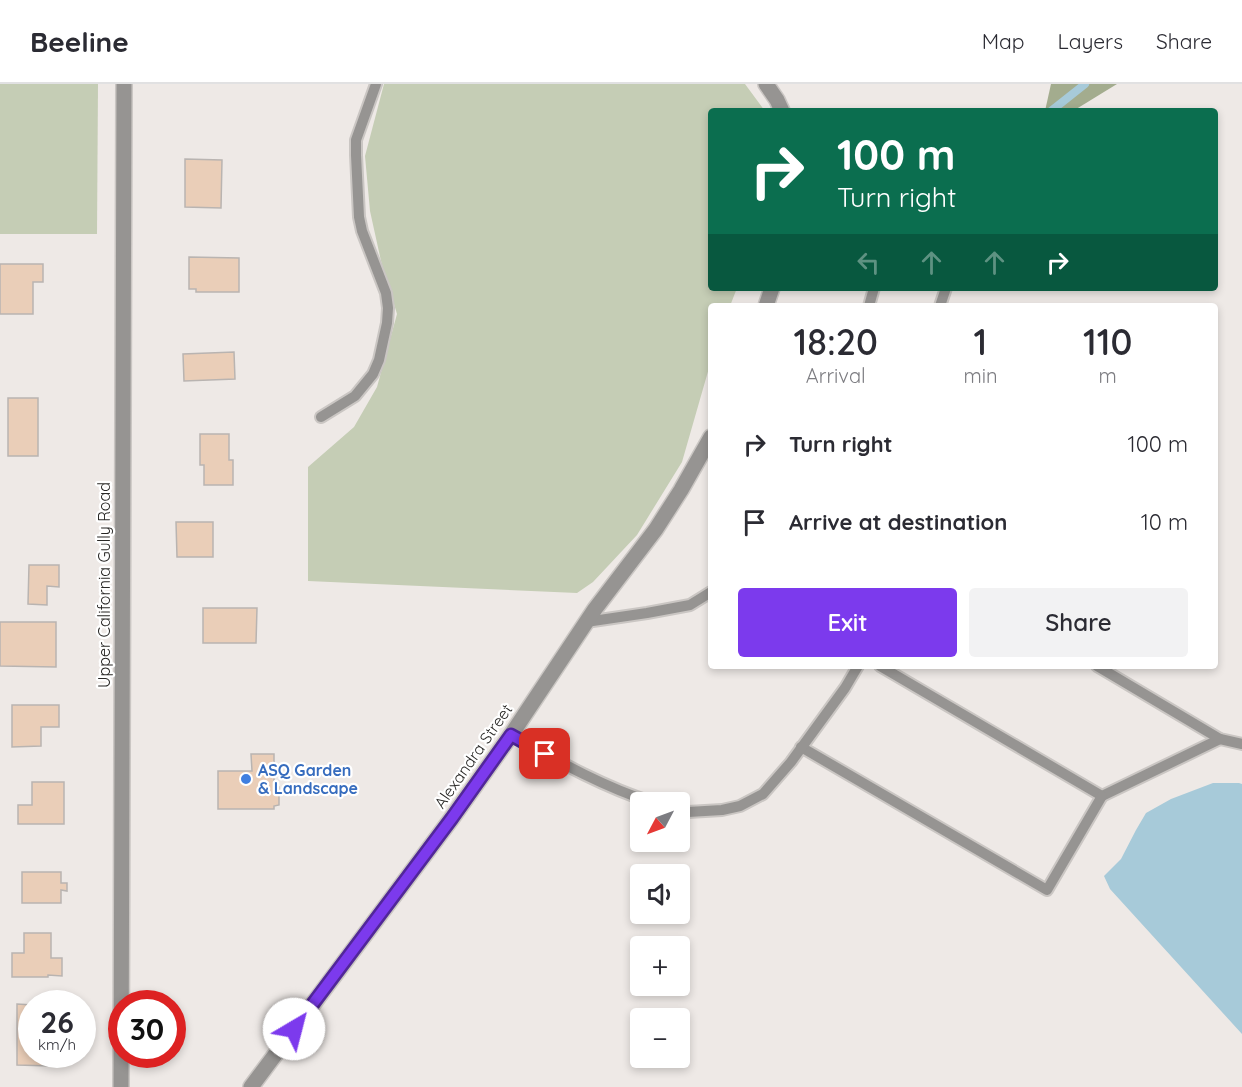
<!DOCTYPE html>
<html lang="en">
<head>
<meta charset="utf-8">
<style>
	body { margin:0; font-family:Quicksand,sans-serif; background:#f2f2f3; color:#2b2b33; height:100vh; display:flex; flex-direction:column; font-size:22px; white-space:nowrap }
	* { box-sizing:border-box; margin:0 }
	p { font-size:20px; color:#7c7c81 }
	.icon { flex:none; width:33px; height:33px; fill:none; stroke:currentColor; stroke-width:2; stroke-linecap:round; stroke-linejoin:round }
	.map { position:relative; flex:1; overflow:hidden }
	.side { position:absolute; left:708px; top:219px; width:510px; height:366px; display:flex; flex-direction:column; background:#fff; border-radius:6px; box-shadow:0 3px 9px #0003 }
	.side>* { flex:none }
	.banner { position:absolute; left:708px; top:24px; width:510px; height:183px; border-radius:6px; box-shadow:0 3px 9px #0003; background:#0b6e4f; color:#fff; overflow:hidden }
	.needle { width:39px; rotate:229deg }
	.tools { position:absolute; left:630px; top:708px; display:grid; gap:12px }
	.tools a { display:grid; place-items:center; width:60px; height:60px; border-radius:6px; background:#fff; box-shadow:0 3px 9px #0003; font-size:30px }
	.speed { position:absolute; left:18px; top:906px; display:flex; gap:12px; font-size:30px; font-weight:700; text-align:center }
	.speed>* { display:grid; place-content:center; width:78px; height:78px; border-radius:50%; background:#fff; box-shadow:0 3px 9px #0003; line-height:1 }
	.speed small { font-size:15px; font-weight:400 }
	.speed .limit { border:9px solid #d22; background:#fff; color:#111 }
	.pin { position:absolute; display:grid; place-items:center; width:51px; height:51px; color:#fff; margin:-26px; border-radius:12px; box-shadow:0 3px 9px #0006 }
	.me { position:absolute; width:66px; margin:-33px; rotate:37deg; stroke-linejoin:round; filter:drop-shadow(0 0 4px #0008) }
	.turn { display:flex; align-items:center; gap:21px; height:126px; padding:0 30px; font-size:27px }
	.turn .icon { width:78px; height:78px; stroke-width:2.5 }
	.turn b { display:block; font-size:42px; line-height:51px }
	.lanes { display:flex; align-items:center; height:57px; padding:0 30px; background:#0003; justify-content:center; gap:30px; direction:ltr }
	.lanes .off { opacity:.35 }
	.eta { display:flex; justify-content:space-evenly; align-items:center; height:102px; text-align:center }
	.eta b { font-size:36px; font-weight:600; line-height:42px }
	.action { display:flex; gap:12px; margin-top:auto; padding:12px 30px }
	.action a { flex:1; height:69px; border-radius:6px; background:#7c3aed; color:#fff; font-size:24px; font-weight:600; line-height:69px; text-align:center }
	.action a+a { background:#f2f2f3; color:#2b2b33 }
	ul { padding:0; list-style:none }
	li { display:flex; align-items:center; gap:18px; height:78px; padding:0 30px }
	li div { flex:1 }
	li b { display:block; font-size:22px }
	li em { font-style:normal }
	header { display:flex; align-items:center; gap:36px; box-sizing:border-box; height:84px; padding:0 30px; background:#fff; border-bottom:2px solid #e1e1e2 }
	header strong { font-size:28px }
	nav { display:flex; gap:33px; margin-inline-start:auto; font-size:21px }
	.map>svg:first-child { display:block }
</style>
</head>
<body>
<header>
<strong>Beeline</strong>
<nav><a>Map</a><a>Layers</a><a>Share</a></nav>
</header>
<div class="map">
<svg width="1242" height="1003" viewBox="0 0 1242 1003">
	<rect width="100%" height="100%" fill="#eee9e6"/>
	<g fill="#c5cdb5">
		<path d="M0,0H98L97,150H0Z"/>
		<path d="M384,0H745L765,27H711V204H737L730,222H711V277L682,378L637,451L593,498L577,509L308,497V383L354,343L377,303L397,230L381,177L370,127L365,72Z"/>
	</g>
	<path fill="#a3ac8e" d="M1051,0H1117L1073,27H1045Z"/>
	<path fill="#a7cad9" d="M1213,699H1239L1242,700V950L1110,805L1104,792L1121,775L1136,746L1146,729L1171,715Z"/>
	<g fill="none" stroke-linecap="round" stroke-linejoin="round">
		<path stroke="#a7cad9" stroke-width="8" d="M1051,27L1085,0"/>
	</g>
	<g fill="#eaceb8" stroke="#b9b4b1" stroke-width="1.5">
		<path d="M185,75L222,76L221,124L185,123Z"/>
		<path d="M189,173L239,174V208H196V205H189Z"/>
		<path d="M0,180H43V198H33V230H0Z"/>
		<path d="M234,268L235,295L184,297L183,270Z"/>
		<rect x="8" y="314" width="30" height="58"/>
		<path d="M200,350H229V376H233V401H204V381H200Z"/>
		<path d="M176,438H213V473H177Z"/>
		<path d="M29,481H59V503L47,502V521L28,520Z"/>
		<path d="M203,524H257L256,559H203Z"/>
		<path d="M0,538H56V583L0,582Z"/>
		<path d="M12,621H59V643H41V662L12,663Z"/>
		<path d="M251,670H274V703H279V721L274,722V725H218V687H252Z"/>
		<path d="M32,698H64V740H18V721H32Z"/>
		<path d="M22,788H61V799H67V807L61,806V819H22Z"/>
		<path d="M24,849H51V874H62V892L48,891V893H12V869H24Z"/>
		<path d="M17,920L32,921V970H51V982L17,981Z"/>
	</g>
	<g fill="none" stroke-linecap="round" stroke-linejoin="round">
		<g stroke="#cac6c3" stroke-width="14">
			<g id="service">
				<path d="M869,222L874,204"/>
				<path d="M940,222L946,204"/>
				<path d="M321,333L355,312L373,290L379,276L387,239L388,224L386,209L362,147L359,133L356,71V56L376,0"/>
				<path d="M586,538L647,529L690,521L711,508"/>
				<path d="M880,582L1102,712L1220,655"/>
				<path d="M1097,582L1220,655L1242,660"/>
				<path d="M511,651C556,676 601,702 651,718"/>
				<path d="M801,663L1047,806L1102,712"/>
				<path d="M680,726L688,728L722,726L740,722L763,710L791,678L845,604L858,582"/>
			</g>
		</g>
		<g stroke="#cac6c3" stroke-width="18">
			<g id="minor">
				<path d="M766,0L777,16L782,27"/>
				<path d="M766,222L772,204"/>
				<path d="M251,1003L452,734L511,651L595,525L656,445L681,406L711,353"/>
			</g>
		</g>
		<g stroke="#cac6c3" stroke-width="18">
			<path id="tertiary" d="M121,1003L124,0"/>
		</g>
		<use href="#service" stroke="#969492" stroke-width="10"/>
		<use href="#minor" stroke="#969492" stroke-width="15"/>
		<use href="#tertiary" stroke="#969492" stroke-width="15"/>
	</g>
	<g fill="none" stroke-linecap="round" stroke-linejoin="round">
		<g stroke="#51269a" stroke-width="15">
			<path id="route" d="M294,945L452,734L511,651L545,670"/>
		</g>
		<use href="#route" stroke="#7c3aed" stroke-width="10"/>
	</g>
	<circle fill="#3f7fe0" stroke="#fff" stroke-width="2" cx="246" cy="695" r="6"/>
	<g text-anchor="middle" stroke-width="4.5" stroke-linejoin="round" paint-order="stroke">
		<g font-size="16" fill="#282725" stroke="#fff">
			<text transform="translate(104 501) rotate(-90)" y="6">Upper California Gully Road</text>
			<text transform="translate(473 672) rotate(-55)" y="6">Alexandra Street</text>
		</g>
		<g font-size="16" font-weight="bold" fill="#366cbe" stroke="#fff" text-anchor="start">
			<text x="258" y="692">ASQ Garden<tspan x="258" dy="18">&amp; Landscape</tspan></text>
		</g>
	</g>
</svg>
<div class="tools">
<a><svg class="needle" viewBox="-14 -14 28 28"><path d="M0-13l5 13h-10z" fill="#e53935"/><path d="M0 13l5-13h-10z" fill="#7c7c81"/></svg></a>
<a><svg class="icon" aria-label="sound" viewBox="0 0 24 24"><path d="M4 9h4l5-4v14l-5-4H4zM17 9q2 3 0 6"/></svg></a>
<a>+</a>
<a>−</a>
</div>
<div class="speed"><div>26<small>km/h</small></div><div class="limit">30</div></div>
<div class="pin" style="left:545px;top:670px;background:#d93025"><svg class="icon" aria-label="arrive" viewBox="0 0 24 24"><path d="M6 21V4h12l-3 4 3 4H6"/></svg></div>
<svg class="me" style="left:294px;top:945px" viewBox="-20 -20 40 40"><circle r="19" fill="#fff"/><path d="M0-13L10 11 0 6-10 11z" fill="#7c3aed"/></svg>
<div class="banner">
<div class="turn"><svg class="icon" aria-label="right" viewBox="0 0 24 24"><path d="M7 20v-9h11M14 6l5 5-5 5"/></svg><div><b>100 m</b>Turn right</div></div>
<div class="lanes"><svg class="icon off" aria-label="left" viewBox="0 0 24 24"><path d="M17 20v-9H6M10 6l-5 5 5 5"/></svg><svg class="icon off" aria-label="ahead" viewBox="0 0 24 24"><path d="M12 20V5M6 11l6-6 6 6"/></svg><svg class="icon off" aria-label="ahead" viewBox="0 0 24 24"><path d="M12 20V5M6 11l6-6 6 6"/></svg><svg class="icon" aria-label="right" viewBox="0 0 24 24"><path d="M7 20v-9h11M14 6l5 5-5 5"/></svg></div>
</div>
<section class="side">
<div class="eta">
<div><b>18:20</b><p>Arrival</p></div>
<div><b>1</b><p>min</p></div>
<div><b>110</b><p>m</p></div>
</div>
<ul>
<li><svg class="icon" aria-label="right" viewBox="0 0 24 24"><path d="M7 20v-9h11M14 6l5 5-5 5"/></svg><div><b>Turn right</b></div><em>100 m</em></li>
<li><svg class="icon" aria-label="arrive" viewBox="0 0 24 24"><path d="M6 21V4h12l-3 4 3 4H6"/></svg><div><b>Arrive at destination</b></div><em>10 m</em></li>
</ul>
<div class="action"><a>Exit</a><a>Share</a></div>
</section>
</div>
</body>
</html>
